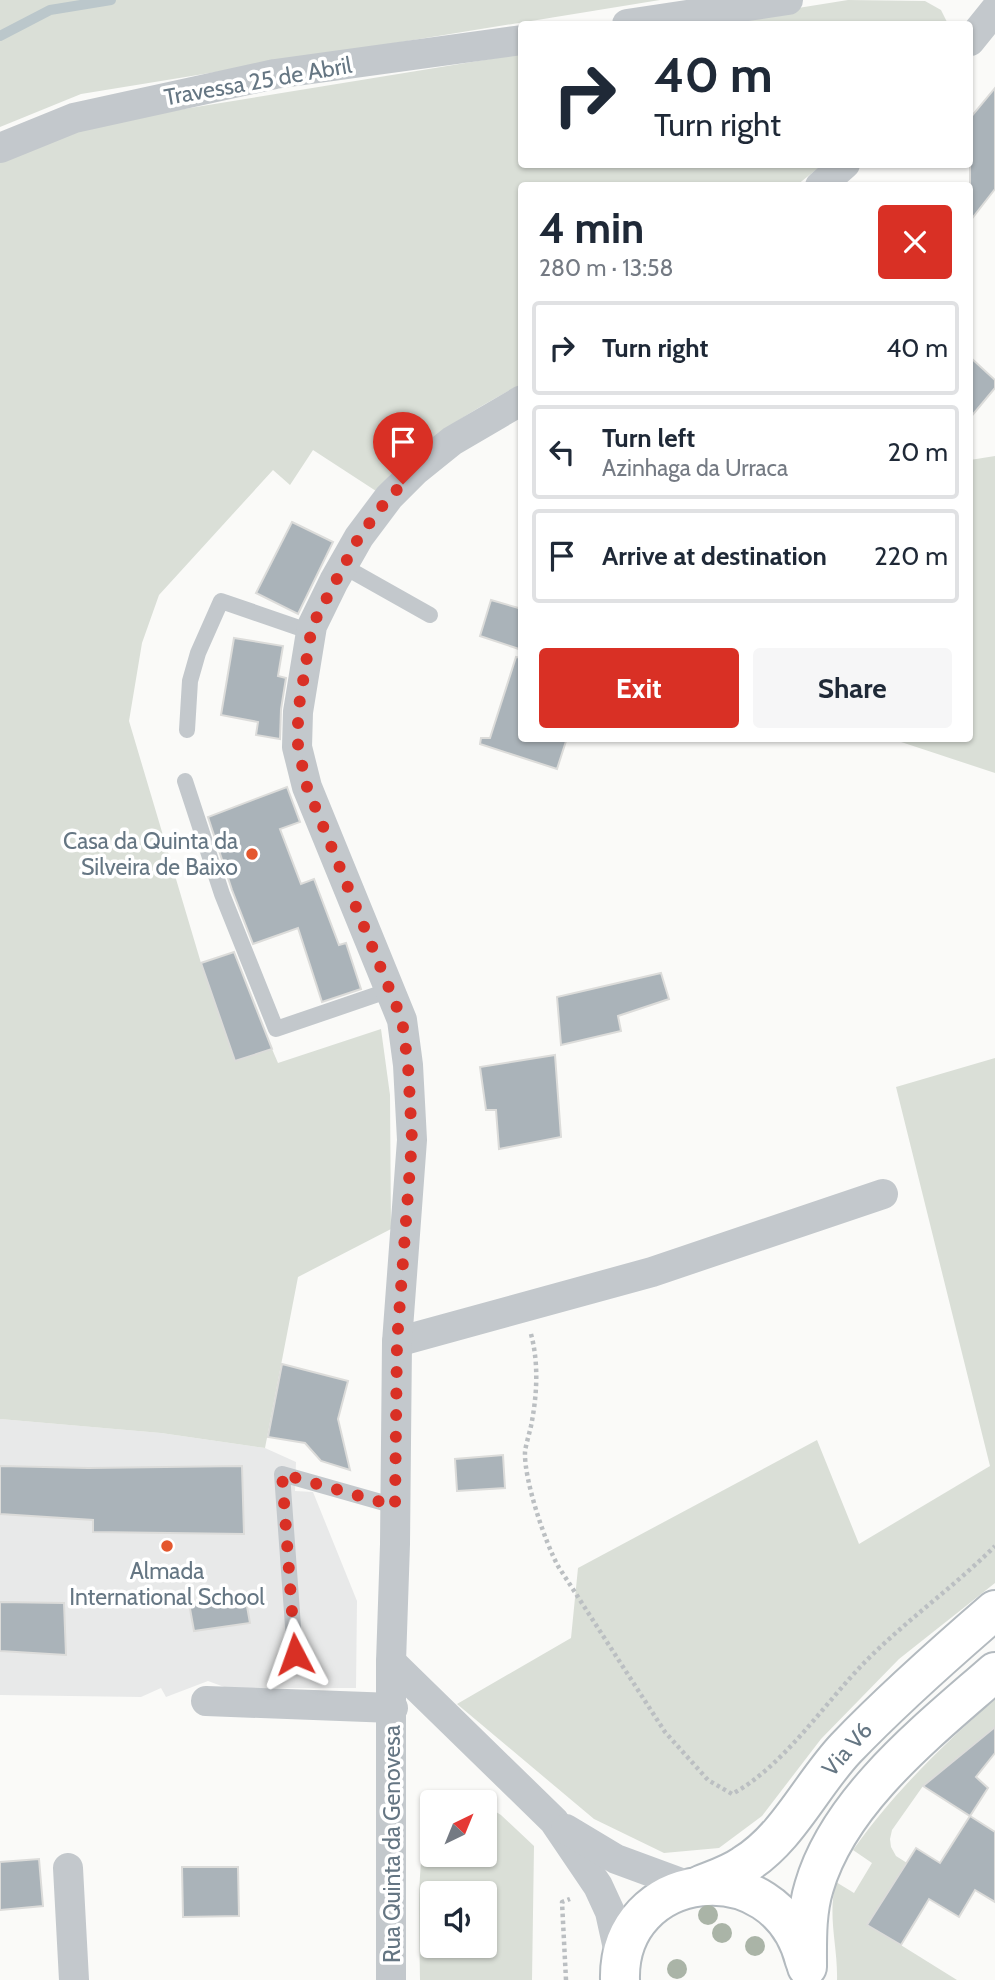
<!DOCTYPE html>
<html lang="en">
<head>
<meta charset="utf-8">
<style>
	body { margin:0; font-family:Cabin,sans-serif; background:#f6f6f7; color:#1f2937; height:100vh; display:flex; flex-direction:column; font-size:26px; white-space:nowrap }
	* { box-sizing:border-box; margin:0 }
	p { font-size:23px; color:#747a83 }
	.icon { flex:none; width:38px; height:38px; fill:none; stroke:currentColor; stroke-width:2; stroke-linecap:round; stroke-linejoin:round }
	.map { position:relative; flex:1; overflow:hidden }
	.side { position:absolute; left:518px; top:182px; width:455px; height:560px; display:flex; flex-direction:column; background:#fff; border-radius:7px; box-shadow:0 2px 5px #0004 }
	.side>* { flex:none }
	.hud { position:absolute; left:518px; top:21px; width:455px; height:147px; border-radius:7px; box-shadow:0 2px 5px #0004; background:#fff; color:#1f2937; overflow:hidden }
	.needle { width:46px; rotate:43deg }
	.buttons { position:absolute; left:420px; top:1790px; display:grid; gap:14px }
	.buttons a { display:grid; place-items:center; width:77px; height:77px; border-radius:7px; background:#fff; box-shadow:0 2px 5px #0004; font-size:35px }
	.pin { position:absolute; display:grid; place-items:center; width:60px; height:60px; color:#fff; margin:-72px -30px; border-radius:50% 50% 50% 0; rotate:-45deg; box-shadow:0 0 7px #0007 }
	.pin .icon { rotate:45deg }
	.me { position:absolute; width:77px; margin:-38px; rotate:356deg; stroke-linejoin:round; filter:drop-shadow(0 0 5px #0008) }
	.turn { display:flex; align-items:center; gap:24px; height:147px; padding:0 21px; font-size:32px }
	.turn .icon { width:91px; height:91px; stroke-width:2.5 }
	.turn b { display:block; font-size:49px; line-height:60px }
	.round { display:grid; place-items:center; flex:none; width:74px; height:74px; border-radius:7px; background:#f6f6f7 }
	.overview { display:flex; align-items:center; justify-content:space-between; height:119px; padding:0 21px }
	h1 { font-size:42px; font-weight:800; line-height:52px }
	.action { display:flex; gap:14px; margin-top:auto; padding:14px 21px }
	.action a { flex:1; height:80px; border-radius:7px; background:#d93025; color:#fff; font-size:28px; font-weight:800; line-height:80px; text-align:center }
	.action a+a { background:#f6f6f7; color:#1f2937 }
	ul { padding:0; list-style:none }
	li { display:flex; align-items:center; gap:21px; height:94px; margin:0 14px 10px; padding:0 7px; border:4px solid #e0e1e3; border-radius:7px }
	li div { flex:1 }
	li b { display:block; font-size:26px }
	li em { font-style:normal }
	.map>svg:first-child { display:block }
</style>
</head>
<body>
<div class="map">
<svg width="995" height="1980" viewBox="0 0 995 1980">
	<rect width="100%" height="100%" fill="#fafaf8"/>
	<path fill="#e8e9e9" d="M0,1419L161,1433L265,1448L296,1462L295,1491L313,1492L357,1601L356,1688H227L208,1681L166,1697L161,1688L141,1697L0,1695Z"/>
	<g fill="#dadfd7" fill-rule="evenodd">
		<path d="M0,0H660L81,94L0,127Z"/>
		<path d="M848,0L925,1L941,10L948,24H699Z"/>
		<path d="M521,54L522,164L822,165L797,185L522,186L521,384C467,414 415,443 376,491L313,450L290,485L273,470L159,595L142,643L129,721L201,963L235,1061L272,1049L278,1063L381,1029L390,1095L391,1229L298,1277L265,1448L161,1433L0,1419V154L104,122Z"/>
		<path d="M995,456V773L892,739L970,738V460Z"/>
		<path d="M995,1058V1583L899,1659L821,1739L762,1816L719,1848L664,1853L594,1819L457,1704L571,1638L578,1568L817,1440L859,1544L990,1466L896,1087Z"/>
		<path d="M995,1699V1727L923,1786L892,1830L890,1839L891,1847L896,1856L907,1863L867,1924L957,1980H837C838,1947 827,1916 836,1882L854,1893L872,1863L853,1850C894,1792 943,1745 995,1699Z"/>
		<path d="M485,1805L501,1815L534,1846L532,1980H420C420,1945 414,1845 432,1820V1855H485ZM432,1894H485V1946H432Z"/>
	</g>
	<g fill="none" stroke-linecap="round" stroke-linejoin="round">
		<path stroke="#bbc7cb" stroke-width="10" d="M0,36L50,10L111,0"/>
	</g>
	<g fill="#aab3b9" stroke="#dcdcda" stroke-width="2">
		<path d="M995,88V189L970,221V118Z"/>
		<path d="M970,357L995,380V388L970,418Z"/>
		<path d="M292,522L333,542L298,614L256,593Z"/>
		<path d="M491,600L522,609V650L480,636Z"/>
		<path d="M234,638L283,646L278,676L286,678L281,709L280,739L256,735L258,722L221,715Z"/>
		<path d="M516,657L522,658V738H567L557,769L480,744L481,738H490Z"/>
		<path d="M287,787L300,822L280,829L301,884L314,879L339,945L346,943L361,989L322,1002L298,928L253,944L232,890L208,817Z"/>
		<path d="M234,952L272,1049L235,1061L201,963Z"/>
		<path d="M661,973L669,999L618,1016L621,1031L561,1045L557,997Z"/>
		<path d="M555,1055L561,1137L499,1149L496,1110H486L480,1067Z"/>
		<path d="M282,1364L348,1381L338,1419L350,1470L321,1461L305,1443L268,1437Z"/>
		<path d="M503,1455L505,1488L457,1491L455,1459Z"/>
		<path d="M0,1466L88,1468L242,1466L244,1534L93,1532V1520L0,1514Z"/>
		<path d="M245,1595L250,1623L194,1631L189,1603Z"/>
		<path d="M0,1602L64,1603L66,1655L0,1651Z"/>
		<path d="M995,1727V1753L976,1777L988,1788L970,1816L923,1786Z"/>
		<path d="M970,1816L995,1832V1902L975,1890L959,1917L929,1899L901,1945L867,1925L916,1848L940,1863Z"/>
		<path d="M39,1859L43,1906L0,1910V1862Z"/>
		<path d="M182,1867H238L239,1916L183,1917Z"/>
	</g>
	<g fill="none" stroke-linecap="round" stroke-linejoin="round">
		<g stroke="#b3babf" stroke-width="42">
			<g id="secondary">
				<path d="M701,1885C716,1879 731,1874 744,1865C788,1838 811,1785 846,1748C893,1699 944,1654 995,1610"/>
				<path d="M807,1967C807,1941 806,1913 814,1887C839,1800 929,1730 995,1672"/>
				<path d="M620,1980C617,1869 776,1848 805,1961"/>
			</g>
		</g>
		<g stroke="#bbbfc2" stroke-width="4.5" stroke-dasharray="3.5 3.5" stroke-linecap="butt">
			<path d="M531,1334C539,1364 537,1396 531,1426C529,1435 526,1444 525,1452C524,1480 545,1542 558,1566L665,1732L708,1780L732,1794C783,1767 823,1705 864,1663C905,1621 954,1587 995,1546"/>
			<path d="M566,1980L562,1902L570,1899"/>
		</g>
		<g stroke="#c3c8cc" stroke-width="16">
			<path d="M343,566L430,615"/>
			<path d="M187,730L190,681L198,653L221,601L311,632"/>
			<path d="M185,781L222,894L276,1029L390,990"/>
			<path d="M295,1654L282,1474L395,1506"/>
		</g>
		<g stroke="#c3c8cc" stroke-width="30">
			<path d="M627,24L788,0"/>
			<path d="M970,41L995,10"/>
			<path d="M0,148L74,118L275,74L522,40"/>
			<path d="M820,186L845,164"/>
			<path d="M397,1342L652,1272L883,1194"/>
			<path d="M391,1662L554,1821L598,1886L610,1912L621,1962"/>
			<path d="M206,1701L393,1708"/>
			<path d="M566,1829L616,1859L692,1887"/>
			<path d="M68,1868L74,1980"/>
			<path d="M391,1980V1662L395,1544L397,1342L412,1140L408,1065L402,1020L307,787L297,747L298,712L312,626L334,581L359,537L389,497L416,470L452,441L522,400"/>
		</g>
		<use href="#secondary" stroke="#fff" stroke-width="38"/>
	</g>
	<g fill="#aab4a7">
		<circle cx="708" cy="1915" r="10"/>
		<circle cx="722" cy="1933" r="10"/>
		<circle cx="755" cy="1946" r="10"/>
		<circle cx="677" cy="1969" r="10"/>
	</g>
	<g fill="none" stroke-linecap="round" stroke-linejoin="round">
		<path stroke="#d93025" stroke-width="12" stroke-dasharray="0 21.6" d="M295,1654L282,1474L395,1506L397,1342L412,1140L408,1065L402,1020L307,787L298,747V712L312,626L359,537L389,497L403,484"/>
	</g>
	<g fill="#e4572e" stroke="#fff" stroke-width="2.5">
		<circle cx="252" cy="854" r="7"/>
		<circle cx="167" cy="1546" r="7"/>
	</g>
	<g text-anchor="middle" stroke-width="7" stroke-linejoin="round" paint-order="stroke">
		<g font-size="23" fill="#657683" stroke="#fff">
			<text transform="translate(258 81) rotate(-10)" y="8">Travessa 25 de Abril</text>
			<text transform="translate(847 1749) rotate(-49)" y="8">Via V6</text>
			<text transform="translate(392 1844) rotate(-90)" y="8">Rua Quinta da Genovesa</text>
		</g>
		<g font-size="23" fill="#657683" stroke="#fff" text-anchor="end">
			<text x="238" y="849">Casa da Quinta da<tspan x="238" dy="26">Silveira de Baixo</tspan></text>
			<text x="167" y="1579" text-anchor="middle">Almada<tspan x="167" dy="26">International School</tspan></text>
		</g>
	</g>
</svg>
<div class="buttons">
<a><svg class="needle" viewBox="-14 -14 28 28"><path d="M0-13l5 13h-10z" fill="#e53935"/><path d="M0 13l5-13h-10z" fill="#747a83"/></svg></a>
<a><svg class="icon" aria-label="sound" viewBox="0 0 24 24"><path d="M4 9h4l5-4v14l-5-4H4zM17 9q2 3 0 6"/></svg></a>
</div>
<div class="pin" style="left:403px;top:484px;background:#d93025"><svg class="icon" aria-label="arrive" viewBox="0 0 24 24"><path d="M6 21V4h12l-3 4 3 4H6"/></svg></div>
<svg class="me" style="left:295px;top:1654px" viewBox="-20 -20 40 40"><path d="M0-17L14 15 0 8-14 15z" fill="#d93025" stroke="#fff" stroke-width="4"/></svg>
<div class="hud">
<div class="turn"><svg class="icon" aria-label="right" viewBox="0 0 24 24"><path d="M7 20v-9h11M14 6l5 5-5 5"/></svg><div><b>40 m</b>Turn right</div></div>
</div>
<section class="side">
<div class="overview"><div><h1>4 min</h1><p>280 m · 13:58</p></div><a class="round" style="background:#d93025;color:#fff"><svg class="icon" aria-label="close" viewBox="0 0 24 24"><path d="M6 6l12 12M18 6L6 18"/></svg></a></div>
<ul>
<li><svg class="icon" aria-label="right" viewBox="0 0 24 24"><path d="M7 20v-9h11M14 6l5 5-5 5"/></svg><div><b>Turn right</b></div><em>40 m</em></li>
<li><svg class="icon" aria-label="left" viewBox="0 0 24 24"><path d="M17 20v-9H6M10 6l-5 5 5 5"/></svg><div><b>Turn left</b><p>Azinhaga da Urraca</p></div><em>20 m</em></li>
<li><svg class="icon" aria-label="arrive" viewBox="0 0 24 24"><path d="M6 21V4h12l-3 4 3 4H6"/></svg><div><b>Arrive at destination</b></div><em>220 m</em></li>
</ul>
<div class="action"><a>Exit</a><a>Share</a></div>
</section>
</div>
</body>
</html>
